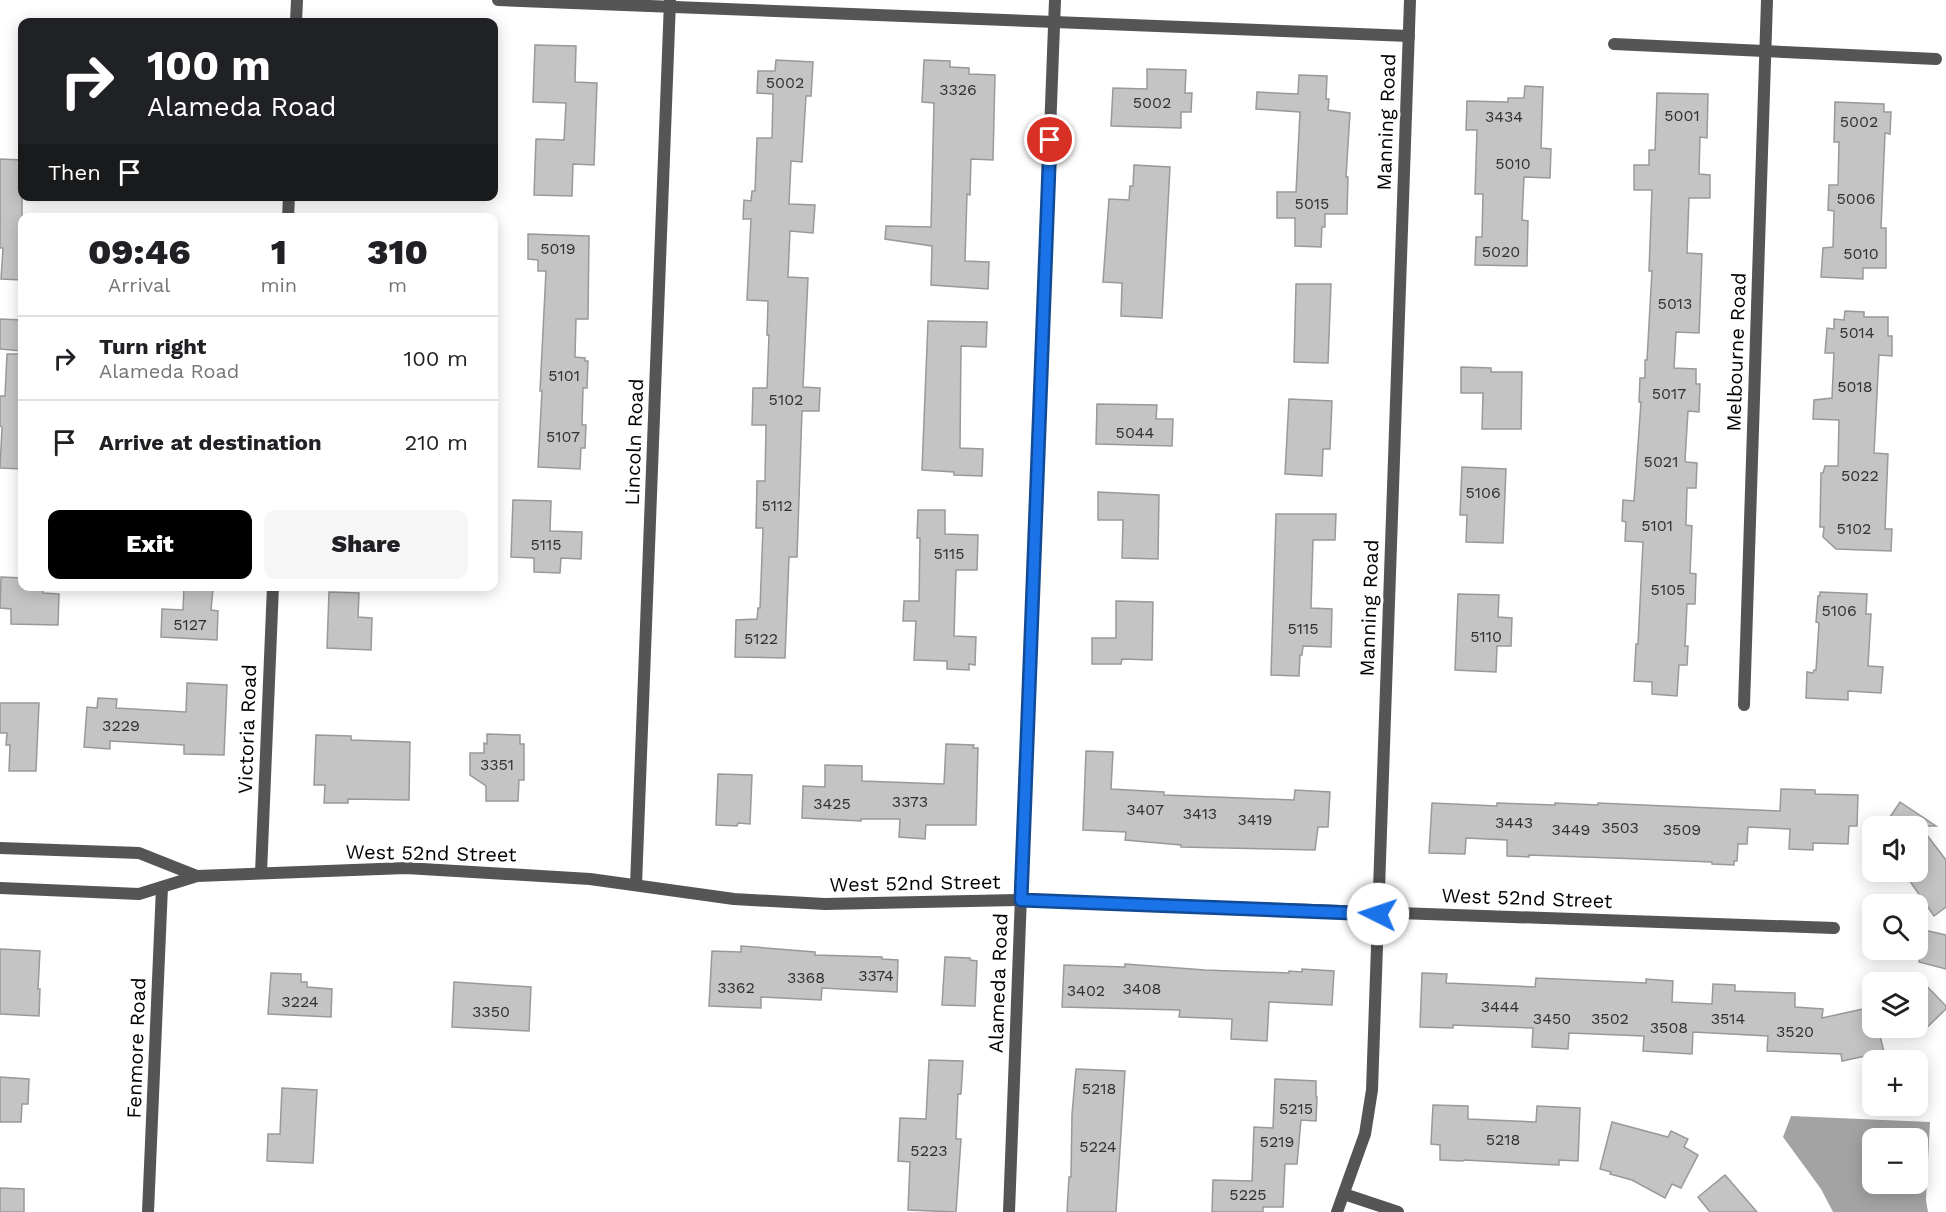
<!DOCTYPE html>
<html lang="en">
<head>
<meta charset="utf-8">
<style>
	body { margin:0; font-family:"Work Sans",sans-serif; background:#f6f6f6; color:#202124; height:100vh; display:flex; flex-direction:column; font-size:22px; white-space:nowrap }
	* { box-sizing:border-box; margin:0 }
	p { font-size:20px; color:#757577 }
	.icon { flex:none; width:33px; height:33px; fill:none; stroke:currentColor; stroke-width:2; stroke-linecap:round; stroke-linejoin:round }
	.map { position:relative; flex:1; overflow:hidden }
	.panel { position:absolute; left:18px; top:213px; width:480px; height:378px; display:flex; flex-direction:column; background:#fff; border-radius:12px; box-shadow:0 3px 15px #0003 }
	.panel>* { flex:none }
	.hud { position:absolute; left:18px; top:18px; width:480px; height:183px; border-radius:12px; box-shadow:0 3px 15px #0003; background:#202124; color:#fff; overflow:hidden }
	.fabs { position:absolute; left:1862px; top:816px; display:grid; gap:12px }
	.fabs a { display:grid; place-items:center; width:66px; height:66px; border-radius:12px; background:#fff; box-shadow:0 3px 15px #0003; font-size:30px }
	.pin { position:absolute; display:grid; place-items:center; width:51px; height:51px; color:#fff; margin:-26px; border:3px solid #fff; border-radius:50%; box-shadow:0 2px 6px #0007 }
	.me { position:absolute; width:66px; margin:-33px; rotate:274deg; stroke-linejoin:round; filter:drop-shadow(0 0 4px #0008) }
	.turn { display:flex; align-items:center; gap:21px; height:126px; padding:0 30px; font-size:27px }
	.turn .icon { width:78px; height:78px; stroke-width:2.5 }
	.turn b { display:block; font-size:42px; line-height:51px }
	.then { display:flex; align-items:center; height:57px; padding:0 30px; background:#0003; gap:12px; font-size:22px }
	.eta { display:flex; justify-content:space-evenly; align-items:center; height:102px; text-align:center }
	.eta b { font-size:36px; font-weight:800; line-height:42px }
	.primary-button { display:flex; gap:12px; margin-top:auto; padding:12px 30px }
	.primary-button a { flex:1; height:69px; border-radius:12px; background:#000; color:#fff; font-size:24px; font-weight:800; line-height:69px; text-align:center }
	.primary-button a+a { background:#f6f6f6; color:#202124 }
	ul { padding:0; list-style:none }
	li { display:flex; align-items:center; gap:18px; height:84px; padding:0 30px; border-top:2px solid #e0e0e0 }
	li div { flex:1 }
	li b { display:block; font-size:22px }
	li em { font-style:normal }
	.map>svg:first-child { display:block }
</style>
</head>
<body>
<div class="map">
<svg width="1946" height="1212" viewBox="0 0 1946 1212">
	<rect width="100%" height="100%" fill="#fff"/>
	<path fill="#a3a3a3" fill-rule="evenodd" d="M1791,1116L1930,1122L1926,1200L1928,1212H1833L1821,1189L1783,1137ZM1872,1138H1917V1184H1872Z"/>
	<g fill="#c4c4c4" stroke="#999" stroke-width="1.5">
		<path d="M535,45L576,46L575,82L597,83L594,165L573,164L572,196L534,195L536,139L564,140L566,103L533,102Z"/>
		<path d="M776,60L813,62L811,96H806L802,162L791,161L789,204L815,205L813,233L790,231L788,277L808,278L803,387L820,388L819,411H802L797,557H789L785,658L735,657L736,620L757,619L758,608H760L763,528H756L757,481H765L766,425H752L753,388H767L769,335H767L768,301L747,300L751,219H743L744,200L751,201L752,191H755L757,138H772L773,94L757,93L758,71H775Z"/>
		<path d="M924,60L950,61V67L969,68V74L995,75L993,160L971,159L970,195L967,194L965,261L989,262L988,289L931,285L932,246L885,239L886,226L931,227L934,103L922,102Z"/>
		<path d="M1147,69L1186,70L1185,93H1192L1191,112H1181V128L1111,126L1113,88L1147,89Z"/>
		<path d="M1299,75L1327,76L1326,99H1329L1328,110L1350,113L1346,177H1348L1347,214H1325V227H1322L1321,247L1295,246V218H1277V192H1296L1300,112L1256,109L1257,92L1298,94Z"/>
		<path d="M1525,86L1543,87L1541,148L1551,149L1550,178L1524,177L1522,220L1528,221L1527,266L1475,265L1476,237H1482L1483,194H1475L1477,130H1466L1467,101L1508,102V98H1524Z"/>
		<path d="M1657,93L1708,94L1707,138L1700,137L1699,174L1710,175V198H1689L1687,253L1702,254L1699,333L1676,332L1674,368L1696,369V384H1700L1699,412L1688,411L1685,460L1686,462L1697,463L1696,488H1687L1686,525L1692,526L1690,573L1696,574L1695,604H1687L1685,646H1688L1687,665H1679L1677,696L1652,694V682L1634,681L1636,644H1638L1643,542L1625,541L1626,522L1622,521L1623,500L1634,501L1641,402H1639L1640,378H1645V360H1647L1652,271H1649L1652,190H1634V165H1649V150H1655Z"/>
		<path d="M1835,102L1884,104V112H1891L1890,134L1885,133L1881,228H1886V268H1863V279L1821,277L1823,248L1833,247L1834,211L1828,210L1829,185H1838L1839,142H1834Z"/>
		<path d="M0,159L22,160V280L1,279L3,248H0Z"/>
		<path d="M1134,165L1170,167L1162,318L1121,316L1122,283L1103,282L1109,199L1129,200L1130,186H1133Z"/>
		<path d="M528,234L589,236L588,319H576L575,357L585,358V361H588L587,388H583L582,425H586L585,448H581L580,469L538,467L542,391H540L546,271H538V260L528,259Z"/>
		<path d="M1296,284H1331L1328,363L1294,362Z"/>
		<path d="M1845,311L1864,312V317H1888V336H1892V356L1879,355L1874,453L1888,454L1885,529H1892L1891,551L1836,549L1823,537L1824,527H1820L1821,473H1823L1825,466H1838L1839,420L1813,419L1814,400L1832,398L1834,353H1825L1827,328L1834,329V319L1844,320Z"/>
		<path d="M0,319L22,320V351L0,349Z"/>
		<path d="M928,321L987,322L986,347L961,346L960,448L983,449L982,476L954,475V472L922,470Z"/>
		<path d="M7,354H22V469L0,468L2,427L0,426V396H5Z"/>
		<path d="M1461,367L1491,368V372H1522L1521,429H1482L1483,393H1461Z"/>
		<path d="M1289,399L1332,401L1330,449H1323L1322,476L1285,474Z"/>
		<path d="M1097,404L1157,405L1156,419H1173L1172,446L1096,444Z"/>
		<path d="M1462,467L1506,469L1503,543L1466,542L1467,515H1460Z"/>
		<path d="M1098,492L1159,495L1158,559L1122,558L1123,520H1098Z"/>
		<path d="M513,500L551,501L550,531L582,532L581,559L561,558L560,573L534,572V558L511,557Z"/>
		<path d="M918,510H945V534L978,535L977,570H956L954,636L976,637L975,665L969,664V670L947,669V661L914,660L916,621H903L904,601H919L920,538H917Z"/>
		<path d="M1276,514H1336L1335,540H1313L1311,608L1332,609L1331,647L1303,646L1302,655H1300L1299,676L1271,675Z"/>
		<path d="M1,577L22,578V586H43V593L59,594L58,625L11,624V609L0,608Z"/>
		<path d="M184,587L213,589L211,610L218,611L217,640L161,637L162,609L183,610Z"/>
		<path d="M329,592L359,593L358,617L372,618L371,650L327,648Z"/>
		<path d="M1820,592L1867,594L1866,614H1871L1868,666L1883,667L1881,693L1848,691V700L1806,698L1807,672L1813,673L1814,670H1816L1819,623L1816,622L1818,596H1820Z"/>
		<path d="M1458,594L1499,595L1498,617L1512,618L1511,646H1497L1496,672L1455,670Z"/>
		<path d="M1116,601L1153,602L1152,660L1122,659L1121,664H1092V638H1116Z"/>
		<path d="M187,683L227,685L224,755L184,754V745L110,741V749L84,747L87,707L97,708L98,698L117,699L116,708L186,712Z"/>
		<path d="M0,703H39L36,771H9L10,745H6L7,733H0Z"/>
		<path d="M487,734L520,735V744H524V780H519L518,801H486V786L470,775V753H484V743L487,744Z"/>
		<path d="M316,735L351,736V740L410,742L409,800L348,799V803H324L325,785H314Z"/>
		<path d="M946,744L974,745L973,748H978L976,825H926L925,839L899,837L900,819H861V821L802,818L803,786L825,787V765L862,766V781L944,784Z"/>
		<path d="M1086,751L1113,752L1111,789L1164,792V795L1294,800L1295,790L1330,792L1328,827H1318L1315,850L1181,847V845L1125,840L1126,832L1083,830Z"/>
		<path d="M718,774L752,775L750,824L738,823L737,826L716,825Z"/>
		<path d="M1781,789L1815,790V794L1858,795L1857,826H1849L1848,844L1813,843V850L1789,849L1790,829L1748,827L1747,844H1738L1737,861H1734V865L1712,864V862L1639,859L1529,855V857L1507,856V840L1466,838L1465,854L1429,853L1432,803L1497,806V803L1555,805V803L1598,805V803L1780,811Z"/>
		<path d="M1900,802L1936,826H1920L1946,860V907L1934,916L1909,880L1917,874V826H1884Z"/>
		<path d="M1924,930L1946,935V969L1919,962L1921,951H1918Z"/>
		<path d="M741,946L815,952V955L882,957V959L898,960L897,992L822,988L821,1000L761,997V1008L709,1006L712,951L741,952Z"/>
		<path d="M0,949L40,951L38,989H40L39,1016L0,1014Z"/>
		<path d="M945,957L970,958V960L977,961L975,1006L942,1005Z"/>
		<path d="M1125,964L1205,970L1289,973V971L1302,972V969L1334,971L1332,1005L1269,1002L1267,1041L1231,1039L1232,1019L1179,1017L1180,1010L1062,1007L1064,965L1125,967Z"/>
		<path d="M271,973L301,974V982H307V987L332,989L331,1017L268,1014Z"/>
		<path d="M1422,973L1447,974L1446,983L1535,987L1536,978L1646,983V979L1673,981L1672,1002L1712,1004L1713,984L1735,985V991L1795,993V1007L1823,1009L1822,1018L1872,1007V1028H1878L1884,1052L1842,1061L1841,1054L1767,1051L1768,1036L1693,1032L1692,1054L1643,1051L1644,1036L1569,1033L1568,1049L1532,1047L1533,1028L1453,1025V1028L1420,1027Z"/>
		<path d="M1917,976L1946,1006V1009L1917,1037Z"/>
		<path d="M454,982L531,987L529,1031L452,1027Z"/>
		<path d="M929,1060L963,1061L961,1094H958L956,1139H961L956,1212L908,1210L910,1162L898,1161L900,1118L926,1119Z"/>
		<path d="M1076,1069L1125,1071L1116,1212H1067L1069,1177H1071L1072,1114Z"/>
		<path d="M0,1077L29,1079L28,1104H22L21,1122H0Z"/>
		<path d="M1275,1079L1316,1081V1097H1317L1316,1121L1301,1120L1297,1164H1285L1283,1207H1263V1212H1212L1213,1180L1252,1181L1254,1127L1273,1128Z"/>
		<path d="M282,1088L317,1090L313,1163L267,1161L268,1134H280Z"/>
		<path d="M1433,1105L1468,1106V1119L1536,1122L1537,1106L1580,1108L1578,1161L1559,1160V1165L1464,1160L1463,1161L1440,1160V1145L1431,1144Z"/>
		<path d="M1612,1122L1668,1137L1671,1131L1688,1139L1684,1147L1698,1155L1681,1188L1672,1184L1665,1198L1632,1180L1610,1174L1611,1172L1600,1169Z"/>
		<path d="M1725,1175L1757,1212H1710L1698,1197Z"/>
		<path d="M0,1188L24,1189V1212H0Z"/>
	</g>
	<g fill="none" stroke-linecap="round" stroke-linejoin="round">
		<g stroke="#555" stroke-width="12">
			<path d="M498,0L1409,36"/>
			<path d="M296,22L297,0"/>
			<path d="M1614,44L1936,59"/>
			<path d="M288,218L289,196"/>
			<path d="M1744,705L1767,0"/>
			<path d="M0,848L139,853L197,876"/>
			<path d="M261,873L273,586"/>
			<path d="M636,885L670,1"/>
			<path d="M0,888L139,894L197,876L406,868L590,879L734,899L825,904L1021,900L1834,928"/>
			<path d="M1344,1194L1398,1212"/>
			<path d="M148,1212L162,887"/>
			<path d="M1009,1212L1055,0"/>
			<path d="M1337,1212L1365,1134L1372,1090L1410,0"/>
		</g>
	</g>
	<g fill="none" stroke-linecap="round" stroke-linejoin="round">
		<g stroke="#114b97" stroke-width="15">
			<path id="route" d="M1050,140L1021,900L1378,914"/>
		</g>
		<use href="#route" stroke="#1a73e8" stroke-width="10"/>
	</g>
	<g text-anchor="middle" stroke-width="6" stroke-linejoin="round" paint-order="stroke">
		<g font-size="16" fill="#313131">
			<text x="785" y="88">5002</text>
			<text x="958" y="95">3326</text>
			<text x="1152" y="108">5002</text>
			<text x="1682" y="121">5001</text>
			<text x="1504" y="122">3434</text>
			<text x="1859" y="127">5002</text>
			<text x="1513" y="169">5010</text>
			<text x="1856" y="204">5006</text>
			<text x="1312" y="209">5015</text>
			<text x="558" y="254">5019</text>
			<text x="1501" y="257">5020</text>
			<text x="1861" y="259">5010</text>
			<text x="1675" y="309">5013</text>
			<text x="1857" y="338">5014</text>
			<text x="564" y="381">5101</text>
			<text x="1855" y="392">5018</text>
			<text x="1669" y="399">5017</text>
			<text x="786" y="405">5102</text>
			<text x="1135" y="438">5044</text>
			<text x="563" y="442">5107</text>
			<text x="1661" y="467">5021</text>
			<text x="1860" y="481">5022</text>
			<text x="1483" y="498">5106</text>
			<text x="777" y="511">5112</text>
			<text x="1657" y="531">5101</text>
			<text x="1854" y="534">5102</text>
			<text x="546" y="550">5115</text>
			<text x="949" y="559">5115</text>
			<text x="1668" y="595">5105</text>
			<text x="1839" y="616">5106</text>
			<text x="190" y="630">5127</text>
			<text x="1303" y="634">5115</text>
			<text x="1486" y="642">5110</text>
			<text x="761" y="644">5122</text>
			<text x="121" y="731">3229</text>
			<text x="497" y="770">3351</text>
			<text x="910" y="807">3373</text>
			<text x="832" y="809">3425</text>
			<text x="1145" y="815">3407</text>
			<text x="1200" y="819">3413</text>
			<text x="1255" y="825">3419</text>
			<text x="1514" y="828">3443</text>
			<text x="1620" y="833">3503</text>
			<text x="1571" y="835">3449</text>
			<text x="1682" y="835">3509</text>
			<text x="876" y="981">3374</text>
			<text x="806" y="983">3368</text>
			<text x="736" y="993">3362</text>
			<text x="1142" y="994">3408</text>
			<text x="1086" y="996">3402</text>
			<text x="300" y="1007">3224</text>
			<text x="1500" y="1012">3444</text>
			<text x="491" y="1017">3350</text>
			<text x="1552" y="1024">3450</text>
			<text x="1610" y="1024">3502</text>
			<text x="1728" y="1024">3514</text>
			<text x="1669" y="1033">3508</text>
			<text x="1795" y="1037">3520</text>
			<text x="1099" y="1094">5218</text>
			<text x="1296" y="1114">5215</text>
			<text x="1503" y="1145">5218</text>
			<text x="1277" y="1147">5219</text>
			<text x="1098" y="1152">5224</text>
			<text x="929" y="1156">5223</text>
			<text x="1248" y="1200">5225</text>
		</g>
		<g font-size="20" fill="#000" stroke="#fff">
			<text transform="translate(1386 122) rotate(-88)" y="7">Manning Road</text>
			<text transform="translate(1736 352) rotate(-88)" y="7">Melbourne Road</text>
			<text transform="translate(634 442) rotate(-88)" y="7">Lincoln Road</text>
			<text transform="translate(1369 608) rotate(-88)" y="7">Manning Road</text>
			<text transform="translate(247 729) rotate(-88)" y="7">Victoria Road</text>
			<text transform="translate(431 853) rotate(1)" y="7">West 52nd Street</text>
			<text transform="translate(915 883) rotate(-1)" y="7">West 52nd Street</text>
			<text transform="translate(1527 898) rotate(2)" y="7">West 52nd Street</text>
			<text transform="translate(998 983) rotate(-88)" y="7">Alameda Road</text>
			<text transform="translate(136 1048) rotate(-88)" y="7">Fenmore Road</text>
		</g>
	</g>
</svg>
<div class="fabs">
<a><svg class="icon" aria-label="sound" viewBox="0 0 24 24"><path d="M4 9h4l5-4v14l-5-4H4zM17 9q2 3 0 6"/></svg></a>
<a><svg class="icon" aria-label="search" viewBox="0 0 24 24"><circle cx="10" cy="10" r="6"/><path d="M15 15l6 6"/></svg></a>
<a><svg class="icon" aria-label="layers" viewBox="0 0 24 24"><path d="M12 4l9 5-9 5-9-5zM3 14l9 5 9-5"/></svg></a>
<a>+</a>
<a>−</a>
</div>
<div class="pin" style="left:1050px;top:140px;background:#d93025"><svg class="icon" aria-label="arrive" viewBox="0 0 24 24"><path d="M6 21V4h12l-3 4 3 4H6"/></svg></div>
<svg class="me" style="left:1378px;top:914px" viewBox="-20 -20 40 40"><circle r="19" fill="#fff"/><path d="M0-13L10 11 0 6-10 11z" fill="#1a73e8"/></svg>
<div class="hud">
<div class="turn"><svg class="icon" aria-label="right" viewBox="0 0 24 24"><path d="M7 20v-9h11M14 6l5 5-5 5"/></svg><div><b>100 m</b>Alameda Road</div></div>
<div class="then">Then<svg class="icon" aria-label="arrive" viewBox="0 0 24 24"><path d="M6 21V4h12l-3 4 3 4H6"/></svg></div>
</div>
<section class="panel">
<div class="eta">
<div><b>09:46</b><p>Arrival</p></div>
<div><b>1</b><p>min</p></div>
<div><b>310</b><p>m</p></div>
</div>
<ul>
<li><svg class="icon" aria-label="right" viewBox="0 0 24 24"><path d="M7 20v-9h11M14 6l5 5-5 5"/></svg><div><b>Turn right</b><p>Alameda Road</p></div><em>100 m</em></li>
<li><svg class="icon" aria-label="arrive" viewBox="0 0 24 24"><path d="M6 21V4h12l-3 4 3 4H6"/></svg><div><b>Arrive at destination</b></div><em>210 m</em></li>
</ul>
<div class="primary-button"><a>Exit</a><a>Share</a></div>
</section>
</div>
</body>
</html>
